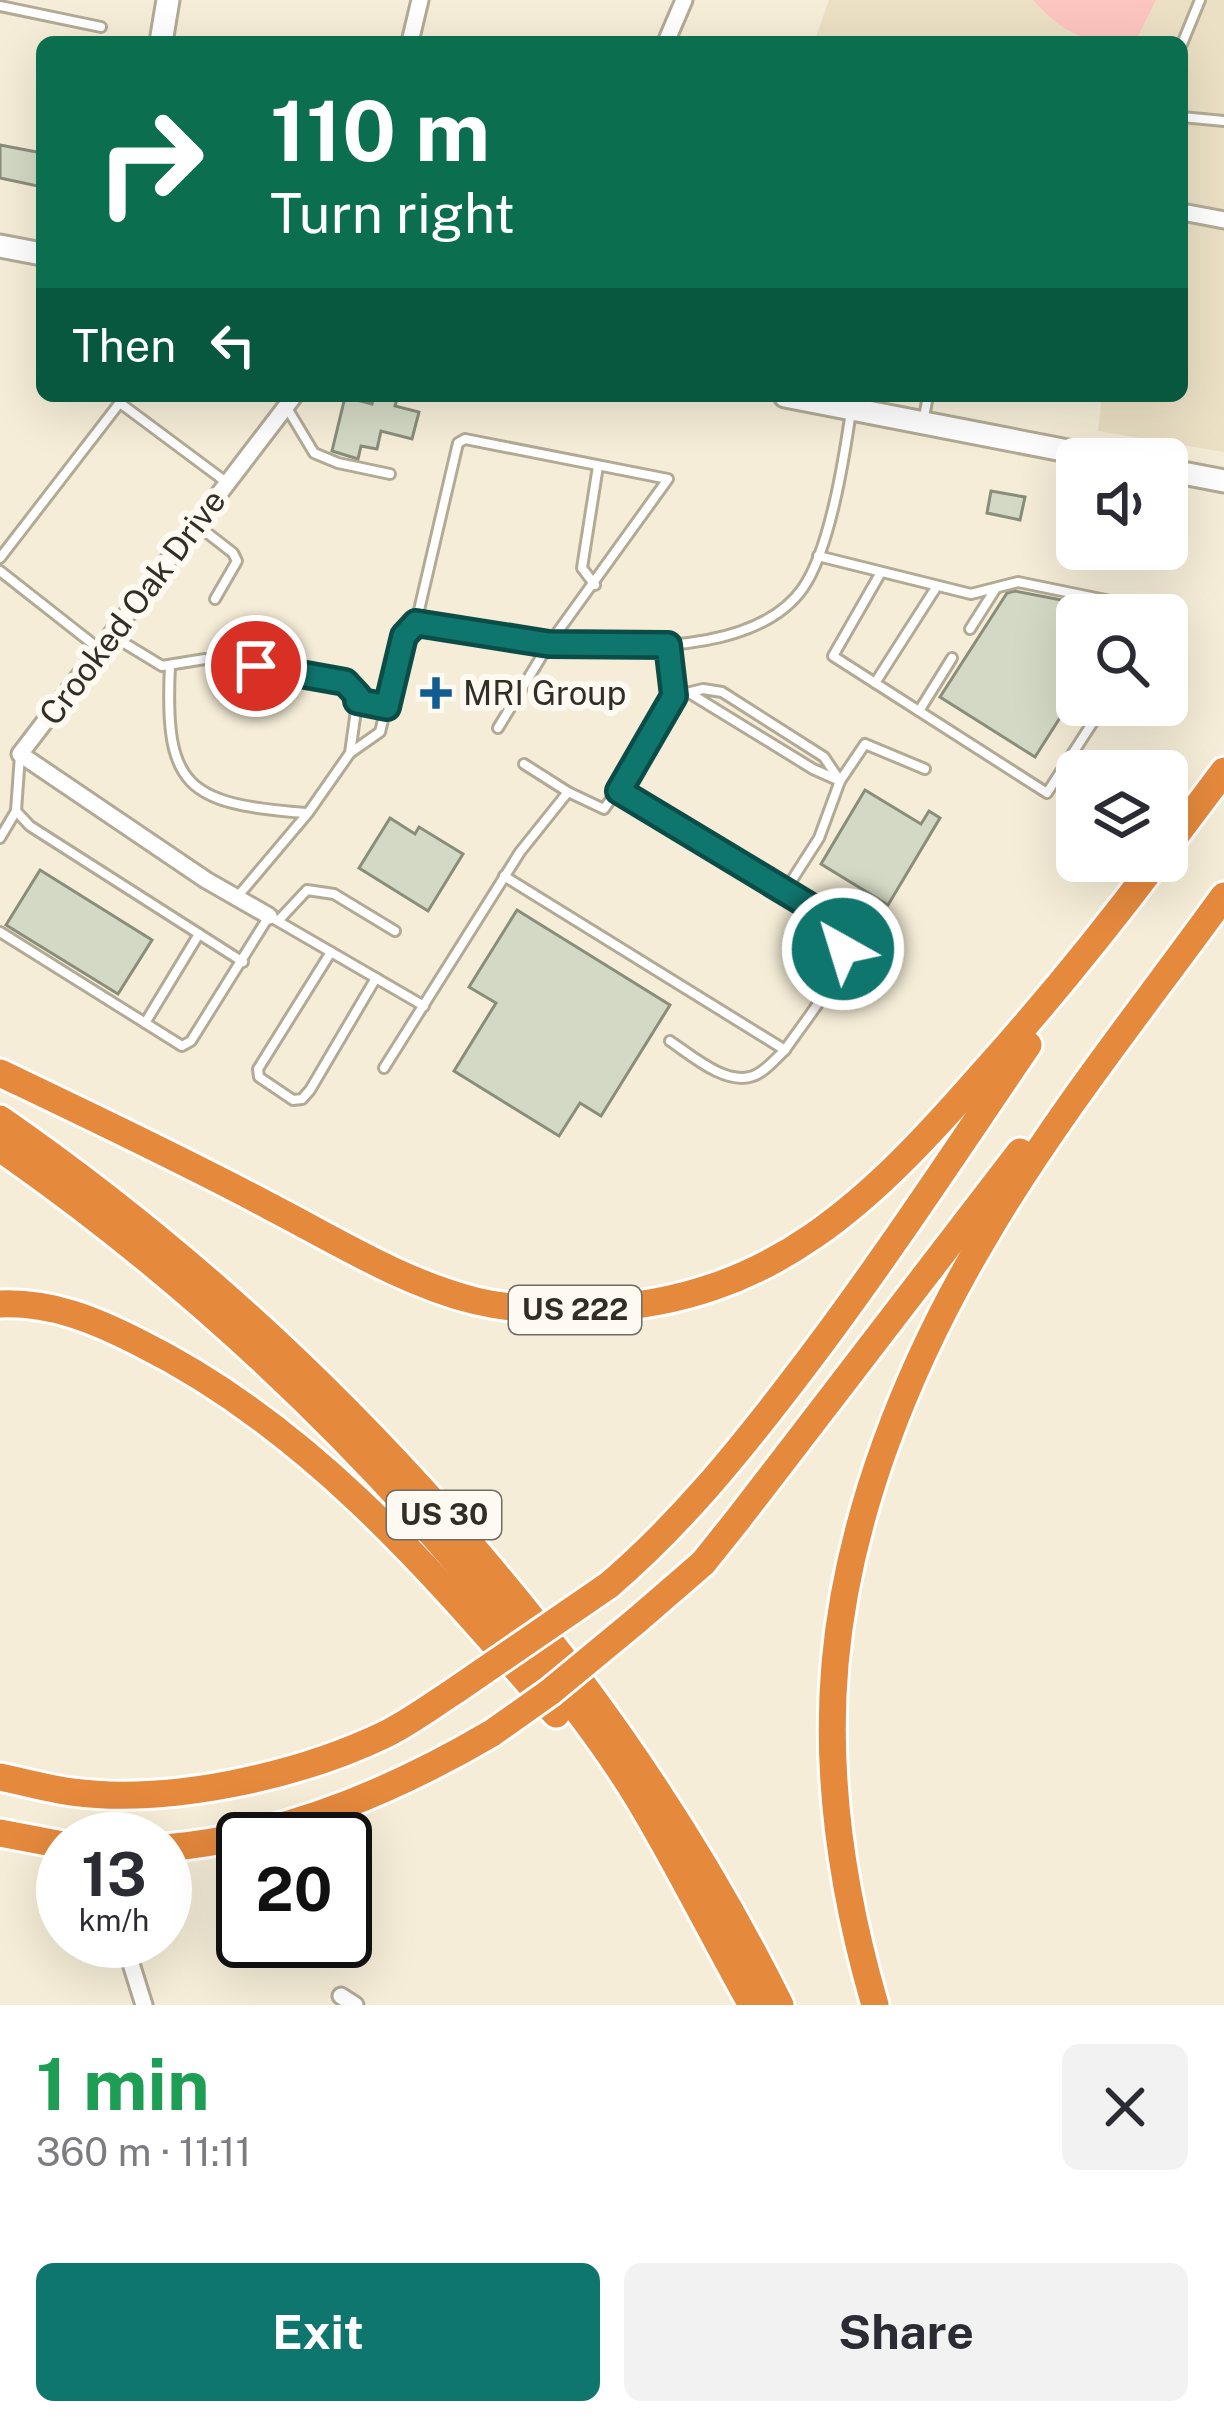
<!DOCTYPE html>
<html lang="en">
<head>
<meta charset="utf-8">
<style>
	body { margin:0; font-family:"Public Sans",sans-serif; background:#f2f2f3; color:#2b2b33; height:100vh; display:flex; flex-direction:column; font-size:45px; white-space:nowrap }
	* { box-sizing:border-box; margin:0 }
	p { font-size:39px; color:#7c7c81 }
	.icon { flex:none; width:66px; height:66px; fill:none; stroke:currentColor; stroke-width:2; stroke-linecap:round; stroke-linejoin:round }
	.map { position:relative; height:2005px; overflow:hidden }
	.sheet { display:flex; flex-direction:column; background:#fff; flex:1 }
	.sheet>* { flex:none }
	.top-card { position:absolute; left:36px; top:36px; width:1152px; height:366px; border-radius:18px; box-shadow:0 12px 48px #0002; background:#0b6e4f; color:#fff; overflow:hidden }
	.controls { position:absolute; left:1056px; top:438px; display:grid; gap:24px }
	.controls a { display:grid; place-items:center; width:132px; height:132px; border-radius:18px; background:#fff; box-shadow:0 12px 48px #0002; font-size:60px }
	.speed { position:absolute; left:36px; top:1812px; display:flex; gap:24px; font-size:60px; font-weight:700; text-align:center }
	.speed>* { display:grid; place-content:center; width:156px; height:156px; border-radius:50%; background:#fff; box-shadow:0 12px 48px #0002; line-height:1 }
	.speed small { font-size:30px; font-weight:400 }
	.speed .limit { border:6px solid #111; border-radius:18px; background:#fff; color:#111 }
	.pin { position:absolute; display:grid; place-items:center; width:102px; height:102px; color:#fff; margin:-51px; border:6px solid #fff; border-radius:50%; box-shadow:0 3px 12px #0007 }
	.me { position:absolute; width:132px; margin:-66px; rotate:321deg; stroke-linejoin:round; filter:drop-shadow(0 0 9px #0008) }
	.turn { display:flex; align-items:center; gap:42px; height:252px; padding:0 36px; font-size:54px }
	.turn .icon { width:156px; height:156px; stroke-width:2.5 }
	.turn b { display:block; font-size:84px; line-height:102px }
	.then { display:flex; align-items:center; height:114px; padding:0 36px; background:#0003; gap:24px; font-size:45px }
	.round { display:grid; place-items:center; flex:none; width:126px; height:126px; border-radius:18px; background:#f2f2f3 }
	.summary { display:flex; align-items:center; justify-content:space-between; height:204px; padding:0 36px }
	h1 { font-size:72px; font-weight:700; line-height:90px; color:#1e9e55 }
	.button { display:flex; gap:24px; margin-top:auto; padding:24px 36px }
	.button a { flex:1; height:138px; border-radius:18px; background:#0f766e; color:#fff; font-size:48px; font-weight:700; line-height:138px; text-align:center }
	.button a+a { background:#f2f2f3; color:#2b2b33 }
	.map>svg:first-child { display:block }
</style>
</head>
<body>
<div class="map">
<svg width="1224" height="2005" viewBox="0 0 1224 2005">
	<rect width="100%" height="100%" fill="#f5edd7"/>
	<path fill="#ebe0c4" d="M829,0H1224V452L1098,431L1102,396H1182V42H814Z"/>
	<path fill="#fdc5bf" d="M1033,0H1156L1135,42C1085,42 1068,38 1033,0Z"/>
	<g fill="#d3d9c4" stroke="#888e7a" stroke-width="3">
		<path d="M0,145L42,153V187L0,178Z"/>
		<path d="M374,396L397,399L395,406L419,412L412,439L381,431L377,449L361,446L358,459L332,451L345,397L372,404Z"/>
		<path d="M991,491L1025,497L1020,520L987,513Z"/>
		<path d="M1015,591L1108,609L1107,615H1077V691L1035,757L940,697L1007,593Z"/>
		<path d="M865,790L921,824L929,811L940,818L888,905L821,864Z"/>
		<path d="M390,818L415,834L419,827L463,854L428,911L359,868Z"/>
		<path d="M40,870L152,940L118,994L6,925Z"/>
		<path d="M517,910L670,1005L601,1116L580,1103L559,1136L454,1071L496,1003L469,987Z"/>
	</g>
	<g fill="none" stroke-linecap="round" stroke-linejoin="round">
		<g stroke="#b2aa95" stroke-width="14">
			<g id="lane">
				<path d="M0,6L101,27"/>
				<path d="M1182,44L1200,0"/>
				<path d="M1182,117L1224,121"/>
				<path d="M120,403L226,482"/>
				<path d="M287,408L314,453L338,463L390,474"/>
				<path d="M923,422L928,396"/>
				<path d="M197,525L233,553L237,561L215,599"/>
				<path d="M818,556L971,594L1018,582L1145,608L1148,615"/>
				<path d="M0,558L125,396"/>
				<path d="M0,571L98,648"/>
				<path d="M880,574L833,656L1047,793L1104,705"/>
				<path d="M595,585L582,568L598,466"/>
				<path d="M970,629L996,588"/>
				<path d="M111,635L162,666L205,659L345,683L358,696L350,753"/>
				<path d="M668,645L669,681L674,696"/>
				<path d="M170,665C164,787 186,804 306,813"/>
				<path d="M875,683L937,586"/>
				<path d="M357,701L387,707"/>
				<path d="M919,711L952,658"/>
				<path d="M498,728L549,644L668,479L465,439L458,443L416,623C513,639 738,681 803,588C830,549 844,459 851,411"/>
				<path d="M524,764L568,792"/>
				<path d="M16,811L30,826L243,962"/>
				<path d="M0,838L16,811L20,755"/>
				<path d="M504,876L785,1050C800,1027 843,976 843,950C842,936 834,927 826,916L619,791"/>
				<path d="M785,891L819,838L840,781L865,744L925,769"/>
				<path d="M238,896L308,813L350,753L380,732L404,636L416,623"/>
				<path d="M278,921L307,890L334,894L395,931"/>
				<path d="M0,932L182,1046L191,1041L269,916L424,1006"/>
				<path d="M331,952L258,1069L259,1077L293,1100L302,1099L310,1090L376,978"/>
				<path d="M145,1023L199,934"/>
				<path d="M670,1041C691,1055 726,1086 753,1076C765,1072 776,1058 785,1050"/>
				<path d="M384,1068L520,852L568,792L604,809L647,748L674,696L703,689L722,692L824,757L840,781L813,769L691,694"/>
			</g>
		</g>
		<g stroke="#b2aa95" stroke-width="21">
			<g id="street">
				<path d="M410,42L420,0"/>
				<path d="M666,42L684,0"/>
				<path d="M1182,212L1224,220"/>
				<path d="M269,916L206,880L20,754L294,396"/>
				<path d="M128,1954L144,2005"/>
				<path d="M341,1996L355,2005"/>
			</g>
		</g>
		<g stroke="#b2aa95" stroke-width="27">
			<g id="secondary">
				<path d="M161,42L168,0"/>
				<path d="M0,246L42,254"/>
				<path d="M785,396L1109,459"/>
				<path d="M1167,470L1224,481"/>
			</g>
		</g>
		<g stroke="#fff" stroke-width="33">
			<g id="highway">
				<path d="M1167,847L1224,771"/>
				<path d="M0,1073C90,1116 181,1159 269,1206C335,1240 403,1283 476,1301C514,1310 554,1311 593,1309C773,1301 872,1200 984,1072C1045,1004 1102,934 1157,861"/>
				<path d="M0,1119C316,1338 609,1660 780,2005"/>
				<path d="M0,1148C191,1281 362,1444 508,1623C554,1679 601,1737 638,1798C679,1866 713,1936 752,2005"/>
				<path d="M0,1304C52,1302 95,1320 140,1343C311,1428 433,1573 556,1714"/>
				<path d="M609,1585C680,1524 736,1455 792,1382C876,1273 951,1158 1028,1045"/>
				<path d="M636,1621L703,1563L739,1518L1020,1152"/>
				<path d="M0,1777C24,1782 48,1789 72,1792C169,1805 299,1776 386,1734C410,1722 433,1705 456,1690"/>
				<path d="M0,1833L63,1845"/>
				<path d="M165,1848C282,1838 392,1792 492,1733"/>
				<path d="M875,2005C843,1895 825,1779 835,1664C848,1515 908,1366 984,1238C1054,1118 1143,1008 1224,896"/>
			</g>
		</g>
		<use href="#lane" stroke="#fff" stroke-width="8"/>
		<use href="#street" stroke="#fff" stroke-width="15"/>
		<use href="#secondary" stroke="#fff" stroke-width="21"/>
		<use href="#highway" stroke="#e5893d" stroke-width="27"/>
		<g stroke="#fff" stroke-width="33" stroke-linecap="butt">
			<g id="highway-bridge">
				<path d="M456,1690L609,1585"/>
				<path d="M492,1733L550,1692L636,1621"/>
			</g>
		</g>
		<use href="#highway-bridge" stroke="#e5893d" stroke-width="27"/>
	</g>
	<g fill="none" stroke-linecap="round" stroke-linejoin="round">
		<g stroke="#0a4d48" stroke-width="30">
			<path id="route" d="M256,666L345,682L358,696L357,701L387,707L404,636L416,623L549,644L668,645L674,696L619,791L826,916L838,932L843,949"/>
		</g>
		<use href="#route" stroke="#0f766e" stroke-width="21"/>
	</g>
	<path fill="#115d91" stroke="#fefaf2" stroke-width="4.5" d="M430 675h12v12h12v12h-12v12h-12v-12h-12v-12h12z"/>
	<g text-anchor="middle" stroke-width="12" stroke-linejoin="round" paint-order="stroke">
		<g fill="#fefaf2" stroke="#6e6b63" stroke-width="3">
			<rect x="509" y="1286" width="132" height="48" rx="9"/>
			<rect x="387" y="1491" width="114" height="48" rx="9"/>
		</g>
		<g font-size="30" font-weight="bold" fill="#312e26">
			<text x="575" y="1320">US 222</text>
			<text x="444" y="1525">US 30</text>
		</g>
		<g font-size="33" fill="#312e26" stroke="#fefaf2">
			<text transform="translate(132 607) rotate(-53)" y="12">Crooked Oak Drive</text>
		</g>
		<g font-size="33" fill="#312e26" stroke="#fefaf2" text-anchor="start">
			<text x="463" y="705">MRI Group</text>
		</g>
	</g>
</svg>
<div class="controls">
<a><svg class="icon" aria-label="sound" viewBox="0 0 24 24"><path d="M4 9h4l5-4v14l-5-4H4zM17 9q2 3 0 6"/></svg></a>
<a><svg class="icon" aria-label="search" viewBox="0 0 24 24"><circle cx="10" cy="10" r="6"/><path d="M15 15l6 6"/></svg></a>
<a><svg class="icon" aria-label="layers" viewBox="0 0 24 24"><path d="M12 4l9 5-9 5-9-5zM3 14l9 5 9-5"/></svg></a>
</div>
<div class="speed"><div>13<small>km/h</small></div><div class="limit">20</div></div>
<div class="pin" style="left:256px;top:666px;background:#d93025"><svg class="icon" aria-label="arrive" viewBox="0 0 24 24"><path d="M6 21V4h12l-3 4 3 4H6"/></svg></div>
<svg class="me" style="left:843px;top:949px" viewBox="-20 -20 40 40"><circle r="17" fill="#0f766e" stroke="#fff" stroke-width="3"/><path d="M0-11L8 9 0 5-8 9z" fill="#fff"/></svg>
<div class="top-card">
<div class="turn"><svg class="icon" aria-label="right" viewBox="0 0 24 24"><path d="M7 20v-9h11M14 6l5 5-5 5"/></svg><div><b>110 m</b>Turn right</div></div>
<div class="then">Then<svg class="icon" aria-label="left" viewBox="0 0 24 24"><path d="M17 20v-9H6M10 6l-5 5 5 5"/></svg></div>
</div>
</div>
<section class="sheet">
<div class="summary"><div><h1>1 min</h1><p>360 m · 11:11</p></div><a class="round"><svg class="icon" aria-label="close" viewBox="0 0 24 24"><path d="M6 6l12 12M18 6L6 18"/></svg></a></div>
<div class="button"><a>Exit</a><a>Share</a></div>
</section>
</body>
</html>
